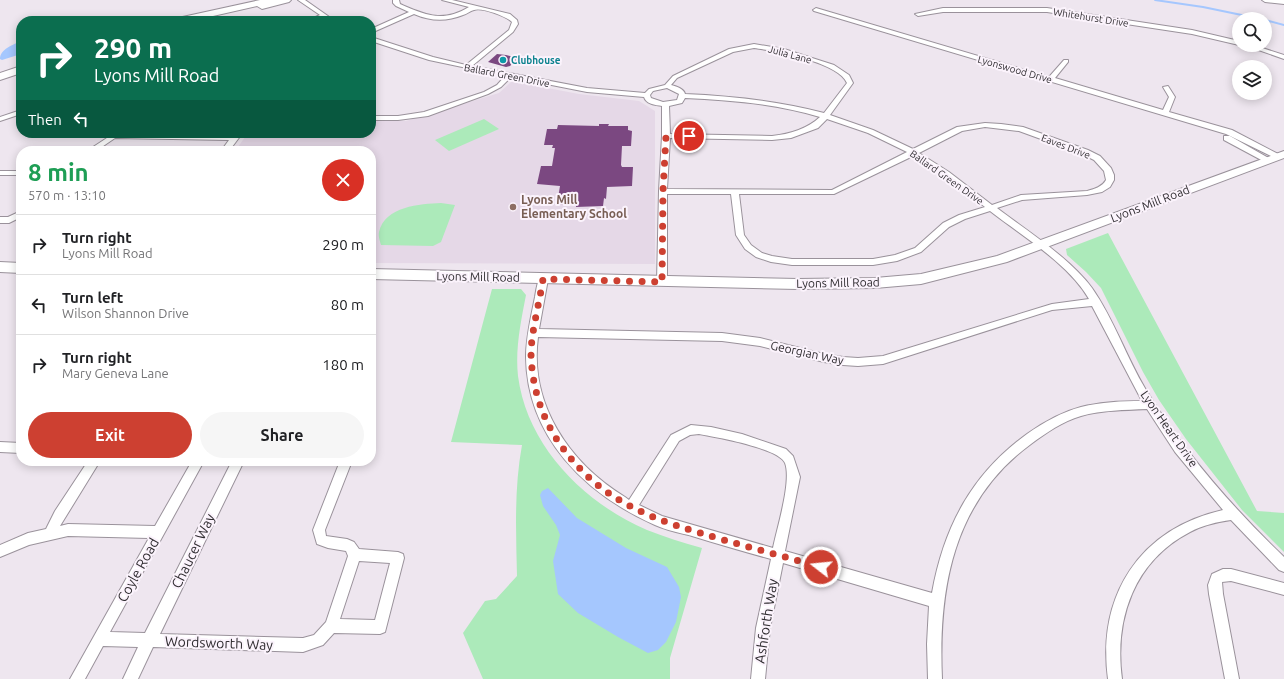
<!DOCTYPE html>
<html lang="en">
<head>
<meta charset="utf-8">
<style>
	body { margin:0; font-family:Ubuntu,sans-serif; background:#f6f6f6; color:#202124; height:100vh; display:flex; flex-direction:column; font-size:15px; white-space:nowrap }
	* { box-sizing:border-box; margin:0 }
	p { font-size:13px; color:#757577 }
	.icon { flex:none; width:22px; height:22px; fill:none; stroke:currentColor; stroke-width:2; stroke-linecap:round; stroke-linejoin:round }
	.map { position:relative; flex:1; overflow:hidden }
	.details { position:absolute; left:16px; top:146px; width:360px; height:320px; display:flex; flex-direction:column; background:#fff; border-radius:16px; box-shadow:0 2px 10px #0003 }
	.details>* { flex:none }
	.guide { position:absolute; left:16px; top:16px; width:360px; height:122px; border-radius:16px; box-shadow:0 2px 10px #0003; background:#0b6e4f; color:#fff; overflow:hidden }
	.buttons { position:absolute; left:1232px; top:12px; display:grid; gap:8px }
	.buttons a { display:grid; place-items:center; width:40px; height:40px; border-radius:50%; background:#fff; box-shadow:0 2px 10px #0003; font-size:20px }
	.pin { position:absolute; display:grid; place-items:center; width:34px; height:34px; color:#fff; margin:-17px; border:2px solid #fff; border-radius:50%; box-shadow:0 1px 4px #0007 }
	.me { position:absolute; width:44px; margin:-22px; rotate:286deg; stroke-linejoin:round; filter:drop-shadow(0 0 3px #0008) }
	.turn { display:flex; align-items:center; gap:14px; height:84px; padding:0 12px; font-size:18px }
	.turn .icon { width:52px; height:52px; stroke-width:2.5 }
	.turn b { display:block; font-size:28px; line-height:34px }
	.then { display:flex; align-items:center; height:38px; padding:0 12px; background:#0003; gap:8px; font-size:15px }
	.round { display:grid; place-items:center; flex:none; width:42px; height:42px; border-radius:21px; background:#f6f6f6 }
	.summary { display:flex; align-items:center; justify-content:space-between; height:68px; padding:0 12px }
	h1 { font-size:24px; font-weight:700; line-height:30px; color:#1e9e55 }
	.action { display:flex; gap:8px; margin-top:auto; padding:8px 12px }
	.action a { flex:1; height:46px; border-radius:24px; background:#cd4031; color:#fff; font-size:16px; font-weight:700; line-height:46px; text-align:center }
	.action a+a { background:#f6f6f6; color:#202124 }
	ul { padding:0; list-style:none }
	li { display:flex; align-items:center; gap:12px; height:60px; padding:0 12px; border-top:1px solid #e0e0e0 }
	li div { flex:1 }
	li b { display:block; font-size:15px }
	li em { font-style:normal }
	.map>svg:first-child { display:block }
</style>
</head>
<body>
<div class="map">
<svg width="1284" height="679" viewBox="0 0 1284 679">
	<rect width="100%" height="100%" fill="#eee6ef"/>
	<path fill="#e5d8e7" d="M511,82H516L579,94L639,101L655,111V264L371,263V151H235L248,133H371V121H406L499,93Z"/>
	<g fill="#aceaba">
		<path d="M484,119L499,129L449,151L435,140Z"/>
		<path d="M441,203L455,205L441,242L433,246L381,245C380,241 378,236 379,232C385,206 420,204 441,203Z"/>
		<path d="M1108,233L1257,511L1284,513V552L1242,510L1186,439L1159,400L1143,372L1101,288L1086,272L1067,255L1066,249Z"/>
		<path d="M492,289H521L526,295C521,321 515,349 518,376C527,446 584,503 647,530C665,537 683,543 702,548L670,658V679H483L463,633L485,601L496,599L517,576C516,532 514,489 522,445L451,442Z"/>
	</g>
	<g fill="#a5c7fe">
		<path d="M21,41V54L2,60L0,59C0,49 13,45 21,41Z"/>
		<path d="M548,488L577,518L626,548L667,567L679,587L681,597L676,622L666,642L658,650L648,653L618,637L578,613L558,594L553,561L560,535L556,525L543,506L540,495L542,491Z"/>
	</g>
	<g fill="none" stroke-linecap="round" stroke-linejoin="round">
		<g stroke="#a5c7fe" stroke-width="2">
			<path d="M1155,0L1203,7L1261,19"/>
			<path d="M1265,20L1284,25"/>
		</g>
	</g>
	<g fill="#7b4881">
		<path d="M497,54L506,55L518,58L510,66L506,67L488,62Z"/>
		<path d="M599,124H609L608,126H628V130L632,131L631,146H622L621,165L622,167H633L632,186L607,187L606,199L604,198L603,206L576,207V205H560L561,198H558L560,186L537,184L541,166H552L555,148H552L553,145H544L547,129H557L558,125L599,126Z"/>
	</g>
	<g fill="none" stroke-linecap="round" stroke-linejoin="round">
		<g stroke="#9a929b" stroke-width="2">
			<g id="street">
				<path d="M298,0H305L335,21H328L324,18L316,21H307L320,15Z"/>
				<path d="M393,0H399L400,4C426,15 442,23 469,7L442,0H452L510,14L517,20L518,24L513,32L472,66L587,88L645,93L649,89L665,85L673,76L729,49L754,44L784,49L834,65L849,75L853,83L830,115L873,130L913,149L957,127L985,123L1001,124L1023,127L1088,150L1100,156L1111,168L1114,175V180L1110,187L1102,192L1087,195L1022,200L997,208C1027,231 1070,258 1092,288C1114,319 1126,357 1146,390C1184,452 1232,507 1284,557V572L1279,570L1231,520C1217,522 1203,525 1190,532C1134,561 1114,619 1122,679H1108C1097,596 1139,529 1223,510L1175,452L1147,409C1125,410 1102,410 1081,416C1063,421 1046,433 1031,444C953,501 938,588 942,679H928L927,644L929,606L783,563L770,628L765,679H751L756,628L771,559C745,552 718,544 692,536C680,533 666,530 655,525C585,494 527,437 526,357C526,337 531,317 535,297C536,291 537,283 540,277L543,276L548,279L539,329L722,333L760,338L824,354L843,357L858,358L883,356L1052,304L1089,299C1068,263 1022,236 990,211L965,219L949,227L921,252L897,261L873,265H792L771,262L756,257L745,249L736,235L731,194H667V282L662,285L659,284L657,282L659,191L662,136V106C655,105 646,104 644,97L587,92L511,77L501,87L488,94L428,116L398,120H371V116H398L424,112L484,92L497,85L505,76L429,60L371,41V37L433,57L466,65L509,30L512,22C506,16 481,7 474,10C470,11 467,14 463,15C446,22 430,21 414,14L371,33V29L409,12L396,6L393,3ZM754,48C776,51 838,62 847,83L824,113C779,101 732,96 685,94C684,89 676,86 671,85L677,78L733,52ZM667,88L679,94L677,100L663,102L651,98L650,95L653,91ZM685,98C731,100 776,104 820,117C807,129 790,134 772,136L670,134L669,106L682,103ZM827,119L868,133L907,152L832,190L667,189L670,138L772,140L791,138L818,128ZM985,127L1019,131L1082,154L1094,160L1104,171L1106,180C1102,187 1094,189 1087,191L1021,195L992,205L949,172L919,153L962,131ZM913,156L943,175L985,207L959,215L943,223L915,248L895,255L873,259H792L772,256L762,253L751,245L744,235L739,194H834ZM1092,306L1142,401C1122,401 1101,402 1081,407C1062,412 1044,422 1027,434C972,474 944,526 932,593L785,551L800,477L793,456L786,449L742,434L711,427L691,425L671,435L629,500L625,497C569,463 529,404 538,337L722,341L760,346L824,362L843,365L858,366L883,364L1052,310ZM699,434C715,437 779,448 785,463C792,481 777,528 773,548L662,516L639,505L679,441L690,435Z"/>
				<path d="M1262,0H1284V4L1265,2Z"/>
				<path d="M816,8L1049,77L1064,60H1068V62L1055,78L1163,110L1169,97L1163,87L1168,86L1175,97L1169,112L1232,130L1282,156L1281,158H1275L1226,134L814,11L813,10Z"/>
				<path d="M943,8H1047L1192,30L1239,41V45L1192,34L1047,12H943L918,16L915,14Z"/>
				<path d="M1244,45H1253L1284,55V59Z"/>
				<path d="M21,110V114L0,121V117Z"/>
				<path d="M234,133H240L241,135L229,151H221L229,140L115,138L96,151H87L113,134L233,136Z"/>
				<path d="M1224,136H1230L1272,160L1271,162H1265L1224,140Z"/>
				<rect x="0" y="171" width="21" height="4"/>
				<path d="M21,211V217L9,223H0V217H8Z"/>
				<path d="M0,442L21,443V453L0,452Z"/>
				<path d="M88,461H100L60,526L68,524L155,526L192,461H204L110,632L145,633L232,461H244L160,634L303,638L314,635L326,622L348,556L346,551L328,548L317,544L313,530L340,461H352L325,530L326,536L347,539L354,542L359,549L398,552L403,554L404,558L385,632L380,634L334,633L323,645L303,652L153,647L138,679H123L138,647L103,646L85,679H70L149,538L68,536L29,545L0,557V545L28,533L46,529L55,511ZM359,561L390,563L375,620L340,619Z"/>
				<path d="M1223,569H1231L1284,583V595L1231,581L1222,582L1223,594L1239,679H1225L1209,594L1208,585L1212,574Z"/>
			</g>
		</g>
		<g stroke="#9a929b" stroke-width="2">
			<g id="secondary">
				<path d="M1284,151V158L1007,262L921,284L875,288L798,289L371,279V269L798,279L875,278L921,274L997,256Z"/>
				<path d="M0,262L21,263V273L0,272Z"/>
			</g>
		</g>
		<g stroke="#9a929b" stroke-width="2">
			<g id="primary">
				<path d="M260,0H291L289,2L262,9L257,6L191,21H173L178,18Z"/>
				<path d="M21,66V73L0,80V73Z"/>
			</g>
		</g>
		<use href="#street" fill="#fff" fill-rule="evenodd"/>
		<use href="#secondary" fill="#fff" fill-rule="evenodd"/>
		<use href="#primary" fill="#fff" fill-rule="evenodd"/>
	</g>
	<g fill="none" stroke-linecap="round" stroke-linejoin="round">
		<path stroke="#cd4031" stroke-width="7" stroke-dasharray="0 12.6" d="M689,136H666L663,191L662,282L543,279C540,300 531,333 531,354C532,388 542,419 562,447C604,505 658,521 724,540C756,549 789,558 821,567"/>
	</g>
	<circle fill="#0f9aa8" stroke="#fbf3fc" stroke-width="1.5" cx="503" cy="60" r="4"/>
	<circle fill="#8d6e63" stroke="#fbf3fc" stroke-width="1.5" cx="513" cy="207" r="4"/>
	<g text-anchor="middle" stroke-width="4" stroke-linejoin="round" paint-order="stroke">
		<g font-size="10" fill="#302d31" stroke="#fbf3fc">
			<text transform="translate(1091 17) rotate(9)" y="4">Whitehurst Drive</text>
			<text transform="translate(790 54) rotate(15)" y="4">Julia Lane</text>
			<text transform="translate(1015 69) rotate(16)" y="4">Lyonswood Drive</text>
			<text transform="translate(507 75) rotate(11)" y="4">Ballard Green Drive</text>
			<text transform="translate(1066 146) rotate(21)" y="4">Eaves Drive</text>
			<text transform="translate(947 177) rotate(35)" y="4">Ballard Green Drive</text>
		</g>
		<g font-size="10" font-weight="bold" fill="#0d838f" stroke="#fbf3fc" text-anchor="start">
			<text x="511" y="64">Clubhouse</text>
		</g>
		<g font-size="12" font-weight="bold" fill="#785e54" stroke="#fbf3fc" text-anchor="start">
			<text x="521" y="204">Lyons Mill<tspan x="521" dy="14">Elementary School</tspan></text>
		</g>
		<g font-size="12" fill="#302d31" stroke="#fbf3fc">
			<text transform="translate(1150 204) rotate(-21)" y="4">Lyons Mill Road</text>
			<text transform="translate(478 277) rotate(1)" y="4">Lyons Mill Road</text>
			<text transform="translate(838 283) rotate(-1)" y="4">Lyons Mill Road</text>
			<text transform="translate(807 353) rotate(12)" y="4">Georgian Way</text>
			<text transform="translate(1169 429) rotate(55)" y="4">Lyon Heart Drive</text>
		</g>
		<g font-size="14" fill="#302d31" stroke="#fbf3fc">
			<text transform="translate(193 551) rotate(-64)" y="5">Chaucer Way</text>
			<text transform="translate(138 570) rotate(-61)" y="5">Coyle Road</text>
			<text transform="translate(766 621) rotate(-81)" y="5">Ashforth Way</text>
			<text transform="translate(219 643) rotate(2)" y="5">Wordsworth Way</text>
		</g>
	</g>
</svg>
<div class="buttons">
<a><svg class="icon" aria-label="search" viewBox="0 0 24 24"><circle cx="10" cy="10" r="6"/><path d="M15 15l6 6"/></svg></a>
<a><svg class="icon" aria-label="layers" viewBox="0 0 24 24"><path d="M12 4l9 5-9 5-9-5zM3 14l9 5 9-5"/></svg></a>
</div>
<div class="pin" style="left:689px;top:136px;background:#d93025"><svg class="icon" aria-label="arrive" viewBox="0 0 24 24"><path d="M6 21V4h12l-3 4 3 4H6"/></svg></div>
<svg class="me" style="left:821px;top:567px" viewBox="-20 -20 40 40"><circle r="17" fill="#cd4031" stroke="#fff" stroke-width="3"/><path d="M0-11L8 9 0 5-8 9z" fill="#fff"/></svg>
<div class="guide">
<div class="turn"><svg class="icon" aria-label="right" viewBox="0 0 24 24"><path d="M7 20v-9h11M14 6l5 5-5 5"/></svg><div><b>290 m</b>Lyons Mill Road</div></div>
<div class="then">Then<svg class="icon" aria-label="left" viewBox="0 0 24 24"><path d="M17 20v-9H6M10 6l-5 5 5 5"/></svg></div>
</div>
<section class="details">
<div class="summary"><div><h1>8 min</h1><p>570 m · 13:10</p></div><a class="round" style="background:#d93025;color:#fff"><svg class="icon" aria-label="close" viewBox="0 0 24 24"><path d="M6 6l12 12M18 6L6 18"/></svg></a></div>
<ul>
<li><svg class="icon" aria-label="right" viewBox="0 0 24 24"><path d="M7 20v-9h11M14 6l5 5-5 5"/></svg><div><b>Turn right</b><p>Lyons Mill Road</p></div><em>290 m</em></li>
<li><svg class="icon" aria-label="left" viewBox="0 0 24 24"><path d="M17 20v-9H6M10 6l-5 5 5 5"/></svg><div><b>Turn left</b><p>Wilson Shannon Drive</p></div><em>80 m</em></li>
<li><svg class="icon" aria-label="right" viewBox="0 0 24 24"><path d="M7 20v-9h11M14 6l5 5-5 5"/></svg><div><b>Turn right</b><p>Mary Geneva Lane</p></div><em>180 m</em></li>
</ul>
<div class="action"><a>Exit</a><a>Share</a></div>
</section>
</div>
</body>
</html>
